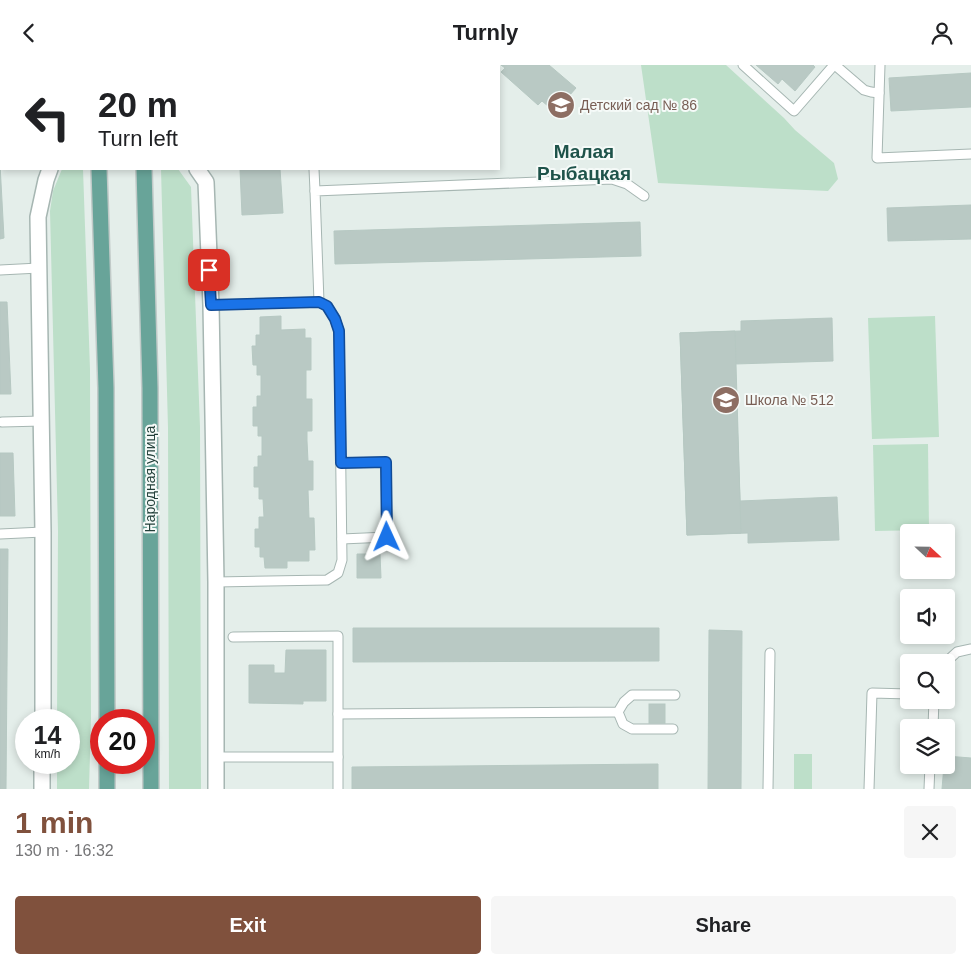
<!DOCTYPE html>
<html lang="en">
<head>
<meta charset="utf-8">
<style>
	body { margin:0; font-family:Arial,sans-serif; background:#f6f6f6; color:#202124; height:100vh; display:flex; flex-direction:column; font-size:19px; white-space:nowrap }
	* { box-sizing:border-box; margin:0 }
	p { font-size:16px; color:#757577 }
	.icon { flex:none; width:28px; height:28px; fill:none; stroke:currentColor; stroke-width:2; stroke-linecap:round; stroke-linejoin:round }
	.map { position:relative; height:724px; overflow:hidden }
	.side { display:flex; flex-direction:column; background:#fff; flex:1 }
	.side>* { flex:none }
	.hud { position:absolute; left:0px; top:0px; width:500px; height:105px; box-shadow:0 2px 8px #0003; background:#fff; color:#202124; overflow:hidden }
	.needle { width:32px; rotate:112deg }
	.controls { position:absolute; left:900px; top:459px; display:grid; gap:10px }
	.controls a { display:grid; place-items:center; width:55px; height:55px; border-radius:5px; background:#fff; box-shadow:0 2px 8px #0003; font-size:25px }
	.speed { position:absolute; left:15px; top:644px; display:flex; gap:10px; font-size:25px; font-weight:700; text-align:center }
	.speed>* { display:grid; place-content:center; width:65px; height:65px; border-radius:50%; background:#fff; box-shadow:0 2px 8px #0003; line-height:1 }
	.speed small { font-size:12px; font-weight:400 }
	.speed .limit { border:8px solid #d22; background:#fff; color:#111 }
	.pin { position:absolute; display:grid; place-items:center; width:42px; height:42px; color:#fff; margin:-21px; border-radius:10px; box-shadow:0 2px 8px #0006 }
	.me { position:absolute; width:55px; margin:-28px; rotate:359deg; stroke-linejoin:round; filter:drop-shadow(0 0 4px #0008) }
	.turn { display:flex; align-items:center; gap:18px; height:105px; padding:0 15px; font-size:22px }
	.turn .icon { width:65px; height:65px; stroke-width:2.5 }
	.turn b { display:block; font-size:35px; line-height:42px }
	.round { display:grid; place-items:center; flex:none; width:52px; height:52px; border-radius:5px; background:#f6f6f6 }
	.headline { display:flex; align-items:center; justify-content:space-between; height:85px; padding:0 15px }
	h1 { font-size:30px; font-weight:800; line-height:38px; color:#80513d }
	.cta { display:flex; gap:10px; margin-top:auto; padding:10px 15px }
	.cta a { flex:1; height:58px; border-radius:5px; background:#80513d; color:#fff; font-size:20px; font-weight:800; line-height:58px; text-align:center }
	.cta a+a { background:#f6f6f6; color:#202124 }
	header { display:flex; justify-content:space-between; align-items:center; height:65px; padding:0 15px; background:#fff; font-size:22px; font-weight:800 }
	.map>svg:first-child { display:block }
</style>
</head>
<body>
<header><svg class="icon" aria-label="back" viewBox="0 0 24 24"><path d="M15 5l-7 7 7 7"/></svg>Turnly<svg class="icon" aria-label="person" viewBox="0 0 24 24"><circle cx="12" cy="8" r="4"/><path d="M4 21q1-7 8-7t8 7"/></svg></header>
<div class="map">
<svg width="971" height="724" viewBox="0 0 971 724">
	<rect width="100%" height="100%" fill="#e4eeea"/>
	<g fill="#bddfc9">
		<path d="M641,0H726L784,53L795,65L834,98L838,114L828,126L658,118Z"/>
		<path d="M62,104H83L90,304L91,653L89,724H57V698H69V655H57L58,466L50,146L53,126Z"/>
		<path d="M161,104H178L191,122L200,362L201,724H169L168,363Z"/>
		<path d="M935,251L939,372L872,374L868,253Z"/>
		<path d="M928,379L929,465L875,466L873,380Z"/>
		<rect x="794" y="689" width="18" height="35"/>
	</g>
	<g fill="#b9c9c4" stroke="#b6c8c2">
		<rect x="234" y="0" width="41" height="1"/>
		<path d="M501,0H549L576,23L555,47L542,36L538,40L501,7L505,3Z"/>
		<path d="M756,0H813L815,2L795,26L782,14L778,19Z"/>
		<path d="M971,8V42L891,46L889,13Z"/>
		<path d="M0,99L4,173L0,174Z"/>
		<path d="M240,104H280L283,148L242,150Z"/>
		<path d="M971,140V174L888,176L887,143Z"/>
		<path d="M640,157L641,191L335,199L334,166Z"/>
		<path d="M0,237H7L11,329H0Z"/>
		<path d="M281,251V265L305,264V273H311V305H306V334H312V366H307V376L308,396H313V425H308L309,453H314L315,485H309V496H287V503H265L264,492H260V482H255V464H259V452H264L263,434H259V422H254V402H258V391H262V371H258V361H253V342H257V331H261V310H257V300H253L252,281H256V270H260V252Z"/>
		<path d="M832,253L833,296L735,299L740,436L837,432L839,475L748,478V468L687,470L680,268L741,266V256Z"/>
		<path d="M735,266L741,468L687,470L680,268Z"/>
		<path d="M0,388H13L15,451H0Z"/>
		<path d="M0,484H8L6,724H0Z"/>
		<path d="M357,489H380L381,513H357Z"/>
		<path d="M353,563H659V596L353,597Z"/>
		<path d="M709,565L742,566L741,724H708Z"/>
		<path d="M286,585H326V636H303V639L249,638V600H274V608H285Z"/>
		<rect x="649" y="639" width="16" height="19"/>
		<path d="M946,691L971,693V724H942L944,700H946Z"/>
		<path d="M658,699V724H352V702Z"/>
	</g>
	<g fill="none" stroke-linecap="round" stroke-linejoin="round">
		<g stroke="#a6b6b2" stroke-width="11">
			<g id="lane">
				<path d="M310,0V1"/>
				<path d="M743,0L794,46L834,0"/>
				<path d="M835,0L864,25L871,27L879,28"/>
				<path d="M880,0L877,93L971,89"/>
				<path d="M314,104L315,126"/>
				<path d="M0,205L39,203"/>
				<path d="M211,240L319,237L315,126L612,114L627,119L644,131"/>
				<path d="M2,357L42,356"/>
				<path d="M341,398L386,397L387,472L342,474"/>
				<path d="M0,469L43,467"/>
				<path d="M216,517L327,515L338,508L342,495L339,266L335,254L327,241L319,237"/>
				<path d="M233,572L338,571V724"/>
				<path d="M945,598L957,587L971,584"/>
				<path d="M618,647L623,659L632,664H673"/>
				<path d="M338,649L618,647L624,637L632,630H675"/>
				<path d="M933,662L934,635"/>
				<path d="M216,692H338"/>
				<path d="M768,724L770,588"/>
				<path d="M869,724L872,628L909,629"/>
				<path d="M929,724L930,700"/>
			</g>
		</g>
		<g stroke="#a6b6b2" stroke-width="18">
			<g id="street">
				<path d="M197,104L206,117L211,240L216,517V724"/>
				<path d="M43,655V467L38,152L46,115L50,104"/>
				<path d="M42,724V698"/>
			</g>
		</g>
		<g stroke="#c1cac8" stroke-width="18">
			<g id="primary">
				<path d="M91,0V1"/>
				<path d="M140,0V1"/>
				<path d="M99,104L106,323L107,655"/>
				<path d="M144,104L150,323L151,724"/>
				<path d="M107,698V724"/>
			</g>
		</g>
		<use href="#lane" stroke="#fff" stroke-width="9"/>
		<use href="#street" stroke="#fff" stroke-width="15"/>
		<use href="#primary" stroke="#68a499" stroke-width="15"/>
	</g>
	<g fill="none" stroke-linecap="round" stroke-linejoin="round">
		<g stroke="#114b97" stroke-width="12">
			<path id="route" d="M209,205L211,240L319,237L327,241L335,254L339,266L341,398L386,397L387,472"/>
		</g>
		<use href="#route" stroke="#1a73e8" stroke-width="9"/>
	</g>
	<defs>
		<g id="school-disc" transform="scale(1.4375)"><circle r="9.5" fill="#8d6e63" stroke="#f5faf8"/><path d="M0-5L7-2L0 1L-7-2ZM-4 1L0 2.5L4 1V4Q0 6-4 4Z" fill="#fff"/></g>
	</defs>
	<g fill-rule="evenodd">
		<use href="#school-disc" x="561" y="40"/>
		<use href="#school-disc" x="726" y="335"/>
	</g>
	<g text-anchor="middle" stroke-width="4" stroke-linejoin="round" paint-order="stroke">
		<g font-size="14" fill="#785e54" stroke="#f5faf8" text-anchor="start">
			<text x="580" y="45">Детский сад № 86</text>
			<text x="745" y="340">Школа № 512</text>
		</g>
		<g font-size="14" fill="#23403a" stroke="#f5faf8">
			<text transform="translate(150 414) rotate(-90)" y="5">Народная улица</text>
		</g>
		<g font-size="19" font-weight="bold" fill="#1e534a" stroke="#f5faf8">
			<text x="584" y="93">Малая<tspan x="584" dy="22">Рыбацкая</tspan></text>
		</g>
	</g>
</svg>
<div class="controls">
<a><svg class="needle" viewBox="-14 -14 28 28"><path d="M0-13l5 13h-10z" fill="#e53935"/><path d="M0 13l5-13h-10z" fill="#757577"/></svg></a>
<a><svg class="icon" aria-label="sound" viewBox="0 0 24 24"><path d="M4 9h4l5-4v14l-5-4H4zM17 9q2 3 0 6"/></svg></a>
<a><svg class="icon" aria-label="search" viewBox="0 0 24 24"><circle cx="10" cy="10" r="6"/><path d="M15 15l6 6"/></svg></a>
<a><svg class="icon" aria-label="layers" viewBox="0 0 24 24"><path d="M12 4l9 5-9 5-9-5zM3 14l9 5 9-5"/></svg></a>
</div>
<div class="speed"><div>14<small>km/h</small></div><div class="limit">20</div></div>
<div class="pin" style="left:209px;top:205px;background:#d93025"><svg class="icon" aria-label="arrive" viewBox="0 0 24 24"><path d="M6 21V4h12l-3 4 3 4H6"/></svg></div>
<svg class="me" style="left:387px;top:472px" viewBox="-20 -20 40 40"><path d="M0-17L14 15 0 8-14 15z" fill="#1a73e8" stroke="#fff" stroke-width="4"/></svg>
<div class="hud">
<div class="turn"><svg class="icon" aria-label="left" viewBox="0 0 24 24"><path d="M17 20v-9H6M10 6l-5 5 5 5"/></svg><div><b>20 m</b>Turn left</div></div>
</div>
</div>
<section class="side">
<div class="headline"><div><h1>1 min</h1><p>130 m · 16:32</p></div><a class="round"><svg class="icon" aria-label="close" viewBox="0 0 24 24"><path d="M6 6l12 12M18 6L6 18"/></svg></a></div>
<div class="cta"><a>Exit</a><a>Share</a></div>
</section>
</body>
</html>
